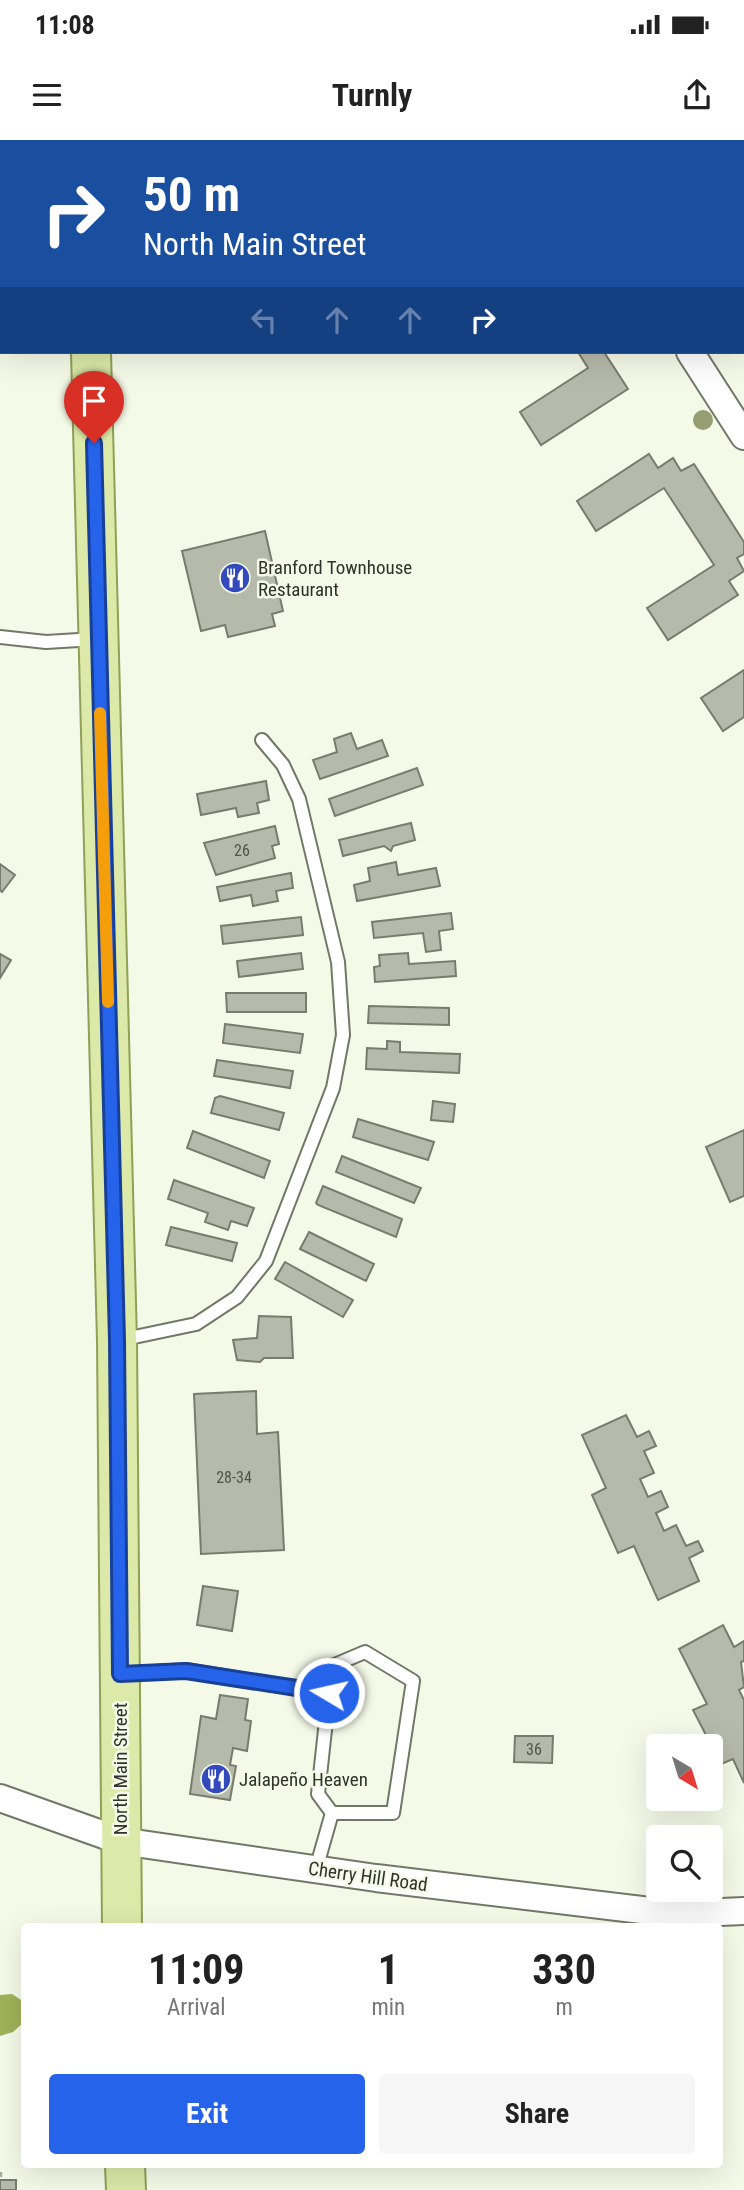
<!DOCTYPE html>
<html lang="en">
<head>
<meta charset="utf-8">
<style>
	body { margin:0; font-family:"Roboto Condensed",sans-serif; background:#f6f6f6; color:#222; height:100vh; display:flex; flex-direction:column; font-size:26px; white-space:nowrap }
	* { box-sizing:border-box; margin:0 }
	p { font-size:23px; color:#767676 }
	.icon { flex:none; width:38px; height:38px; fill:none; stroke:currentColor; stroke-width:2; stroke-linecap:round; stroke-linejoin:round }
	.map { position:relative; flex:1; overflow:hidden }
	.sheet { position:absolute; left:21px; top:1783px; width:702px; height:245px; display:flex; flex-direction:column; background:#fff; border-radius:7px; box-shadow:0 7px 28px #0002 }
	.sheet>* { flex:none }
	.hud { position:absolute; left:0px; top:0px; width:746px; height:214px; box-shadow:0 7px 28px #0002; background:#1a4fa0; color:#fff; overflow:hidden }
	.needle { width:46px; rotate:142deg }
	.tools { position:absolute; left:646px; top:1594px; display:grid; gap:14px }
	.tools a { display:grid; place-items:center; width:77px; height:77px; border-radius:7px; background:#fff; box-shadow:0 7px 28px #0002; font-size:35px }
	.pin { position:absolute; display:grid; place-items:center; width:60px; height:60px; color:#fff; margin:-72px -30px; border-radius:50% 50% 50% 0; rotate:-45deg; box-shadow:0 0 7px #0007 }
	.pin .icon { rotate:45deg }
	.me { position:absolute; width:77px; margin:-38px; rotate:279deg; stroke-linejoin:round; filter:drop-shadow(0 0 5px #0008) }
	.turn { display:flex; align-items:center; gap:24px; height:147px; padding:0 28px; font-size:32px }
	.turn .icon { width:91px; height:91px; stroke-width:2.5 }
	.turn b { display:block; font-size:49px; line-height:60px }
	.lanes { display:flex; align-items:center; height:66px; padding:0 28px; background:#0003; justify-content:center; gap:35px; direction:ltr }
	.lanes .off { opacity:.35 }
	.eta { display:flex; justify-content:space-evenly; align-items:center; height:119px; text-align:center }
	.eta b { font-size:42px; font-weight:700; line-height:49px }
	.button { display:flex; gap:14px; margin-top:auto; padding:14px 28px }
	.button a { flex:1; height:80px; border-radius:7px; background:#2563eb; color:#fff; font-size:28px; font-weight:700; line-height:80px; text-align:center }
	.button a+a { background:#f6f6f6; color:#222 }
	.status { display:flex; justify-content:space-between; align-items:center; height:49px; padding:0 35px; background:#fff; direction:ltr }
	.status svg { height:19px; fill:currentColor }
	header { display:flex; justify-content:space-between; align-items:center; height:91px; padding:0 28px; background:#fff; font-size:32px; font-weight:700 }
	.map>svg:first-child { display:block }
</style>
</head>
<body>
<div class="status"><b>11:08</b><svg viewBox="0 0 49 12"><path d="M0 12V9h3v3zM5 12V6h3v6zM10 12V3h3v9zM15 12V0h3v12zM26 1h20v11H26zM47 4h2v5h-2z"/></svg></div>
<header><svg class="icon" aria-label="menu" viewBox="0 0 24 24"><path d="M4 6h16M4 12h16M4 18h16"/></svg>Turnly<svg class="icon" aria-label="share" viewBox="0 0 24 24"><path d="M12 15V3M7 8l5-5 5 5M5 13v7h14v-7"/></svg></header>
<div class="map">
<svg width="744" height="2050" viewBox="0 0 744 2050">
	<rect width="100%" height="100%" fill="#f5fae8"/>
	<path fill="#9fb259" d="M12,1854L24,1862V1882L13,1892L0,1896V1855Z"/>
	<g fill="#b6baaa" stroke="#787c6d" stroke-width="2">
		<path d="M578,212H604L628,249L541,305L520,272L588,228Z"/>
		<path d="M649,314L658,328L673,318L681,331L694,324L744,402V414L737,418L744,431L729,441L738,455L668,500L647,468L714,425L664,348L596,391L577,361Z"/>
		<path d="M265,391L283,471L272,474L275,486L228,497L225,485L201,491L182,411Z"/>
		<path d="M744,530V577L723,591L701,558Z"/>
		<path d="M351,593L357,609L382,600L388,616L320,639L313,620L337,612L334,599Z"/>
		<path d="M417,628L423,645L335,676L329,659Z"/>
		<path d="M266,641L269,660L257,663L259,673L238,677L236,668L201,675L197,654Z"/>
		<path d="M411,683L415,700L393,706L391,711L384,706L343,716L339,700Z"/>
		<path d="M275,686L279,704L272,706L275,718L216,735L204,703Z"/>
		<path d="M396,722L398,735L436,728L440,746L357,761L354,745L370,741L368,728Z"/>
		<path d="M0,724L15,735L2,752L0,750Z"/>
		<path d="M291,733L293,748L276,751L278,761L253,766L251,755L220,761L217,747Z"/>
		<path d="M451,773L453,789L439,791L441,810L426,812L423,793L374,798L372,782Z"/>
		<path d="M301,777L303,795L223,804L221,786Z"/>
		<path d="M301,813L303,829L239,837L237,821Z"/>
		<path d="M408,813L409,824L455,821L456,836L375,842L374,827L380,826L379,815Z"/>
		<path d="M0,814L11,820L0,838Z"/>
		<path d="M226,853H306V872H227Z"/>
		<path d="M369,866L449,868V885L368,883Z"/>
		<path d="M225,884L303,894L300,913L223,903Z"/>
		<path d="M387,901L400,902V912L460,914L459,933L366,929L367,908L387,909Z"/>
		<path d="M217,920L293,931L290,948L214,936Z"/>
		<path d="M220,956L284,973L279,990L211,973L215,958Z"/>
		<path d="M433,961L455,964L453,982L431,980Z"/>
		<path d="M358,979L434,1002L428,1020L353,997Z"/>
		<path d="M744,990V1056L730,1062L706,1007Z"/>
		<path d="M193,991L270,1021L264,1038L187,1008Z"/>
		<path d="M342,1016L421,1048L414,1063L336,1032Z"/>
		<path d="M174,1040L254,1068L247,1086L231,1081L228,1090L205,1082L208,1073L168,1059Z"/>
		<path d="M323,1046L402,1079L396,1097L318,1065L316,1063Z"/>
		<path d="M171,1087L237,1103L232,1121L166,1105Z"/>
		<path d="M309,1092L374,1124L366,1141L300,1109Z"/>
		<path d="M285,1122L353,1160L343,1177L275,1139Z"/>
		<path d="M259,1176L291,1177L293,1218H264L260,1222L237,1220L233,1200L257,1198Z"/>
		<path d="M256,1251L257,1294L278,1292L284,1410L201,1414L194,1254Z"/>
		<path d="M626,1275L637,1297L649,1291L656,1306L644,1311L654,1333L640,1339L648,1357L661,1351L668,1367L656,1373L664,1391L676,1385L686,1406L698,1401L703,1411L689,1418L699,1441L658,1460L634,1406L618,1413L592,1355L606,1348L582,1295Z"/>
		<path d="M203,1446L238,1451L232,1491L197,1485Z"/>
		<path d="M723,1485L734,1507L744,1501V1521L741,1522L744,1547L739,1550L744,1560V1643L733,1619L721,1624L693,1570L707,1564L679,1509Z"/>
		<path d="M220,1555L248,1559L245,1580L251,1581L247,1611L233,1608L230,1625L236,1626L230,1660L190,1654L201,1576L216,1579Z"/>
		<path d="M515,1596H553L552,1623L514,1622Z"/>
		<rect x="0" y="2040" width="16" height="10"/>
	</g>
	<g fill="none" stroke-linecap="round" stroke-linejoin="round">
		<g stroke="#737767" stroke-width="16">
			<g id="service">
				<path d="M0,497L46,502L95,499"/>
				<path d="M120,1200L196,1184L237,1157L266,1121L333,948L343,895L338,822L299,659L283,625L262,600"/>
				<path d="M125,1534L186,1530L329,1553"/>
				<path d="M316,1729L332,1673H393L413,1541L365,1512L332,1526L318,1654L332,1673"/>
			</g>
		</g>
		<g stroke="#737767" stroke-width="30">
			<g id="minor">
				<path d="M564,0L565,2"/>
				<path d="M690,212L744,296"/>
				<path d="M0,1658L121,1701L376,1738L675,1774L744,1771"/>
			</g>
		</g>
		<g stroke="#90a057" stroke-width="42">
			<g id="primary">
				<path d="M82,0V2"/>
				<path d="M91,212L117,1201L122,1787"/>
				<path d="M125,2025L126,2050"/>
			</g>
		</g>
		<path stroke="#a7ab9e" stroke-width="4.5" stroke-dasharray="5 3.5" stroke-linecap="butt" d="M0,2032V2040"/>
		<use href="#service" stroke="#fff" stroke-width="12"/>
		<use href="#minor" stroke="#fff" stroke-width="26"/>
		<use href="#primary" stroke="#dce9a8" stroke-width="38"/>
	</g>
	<circle fill="#959d71" cx="703" cy="280" r="10"/>
	<g fill="none" stroke-linecap="round" stroke-linejoin="round">
		<g stroke="#184099" stroke-width="18">
			<path id="route" d="M94,303L117,1200L120,1534L186,1531L329,1553"/>
		</g>
		<use href="#route" stroke="#2563eb" stroke-width="12"/>
		<path stroke="#f59e0b" stroke-width="12" d="M100,573L108,862"/>
	</g>
	<defs>
		<g id="restaurant-disc" transform="scale(1.575)"><circle r="9.5" fill="#334abc" stroke="#f5fae8"/><path d="M-5-6h1v4h1v-4h1v4h1v-4h1v5L-1.5 .5V6h-2V.5L-5-1ZM5-6V6H3V1.5H1.5Q1.5-4 5-6Z" fill="#fff"/></g>
	</defs>
	<g fill-rule="evenodd">
		<use href="#restaurant-disc" x="235" y="438"/>
		<use href="#restaurant-disc" x="216" y="1639"/>
	</g>
	<g text-anchor="middle" stroke-width="5" stroke-linejoin="round" paint-order="stroke">
		<g font-size="16" fill="#52544b">
			<text x="242" y="716">26</text>
			<text x="234" y="1343">28-34</text>
			<text x="534" y="1615">36</text>
		</g>
		<g font-size="19" fill="#30322b" stroke="#f5fae8" text-anchor="start">
			<text x="258" y="434">Branford Townhouse<tspan x="258" dy="22">Restaurant</tspan></text>
			<text x="239" y="1646">Jalapeño Heaven</text>
		</g>
		<g font-size="19" fill="#30322b" stroke="#f5fae8">
			<text transform="translate(120 1629) rotate(-90)" y="7">North Main Street</text>
			<text transform="translate(368 1736) rotate(8)" y="7">Cherry Hill Road</text>
		</g>
	</g>
</svg>
<div class="tools">
<a><svg class="needle" viewBox="-14 -14 28 28"><path d="M0-13l5 13h-10z" fill="#e53935"/><path d="M0 13l5-13h-10z" fill="#767676"/></svg></a>
<a><svg class="icon" aria-label="search" viewBox="0 0 24 24"><circle cx="10" cy="10" r="6"/><path d="M15 15l6 6"/></svg></a>
</div>
<div class="pin" style="left:94px;top:303px;background:#d93025"><svg class="icon" aria-label="arrive" viewBox="0 0 24 24"><path d="M6 21V4h12l-3 4 3 4H6"/></svg></div>
<svg class="me" style="left:329px;top:1553px" viewBox="-20 -20 40 40"><circle r="17" fill="#2563eb" stroke="#fff" stroke-width="3"/><path d="M0-11L8 9 0 5-8 9z" fill="#fff"/></svg>
<div class="hud">
<div class="turn"><svg class="icon" aria-label="right" viewBox="0 0 24 24"><path d="M7 20v-9h11M14 6l5 5-5 5"/></svg><div><b>50 m</b>North Main Street</div></div>
<div class="lanes"><svg class="icon off" aria-label="left" viewBox="0 0 24 24"><path d="M17 20v-9H6M10 6l-5 5 5 5"/></svg><svg class="icon off" aria-label="ahead" viewBox="0 0 24 24"><path d="M12 20V5M6 11l6-6 6 6"/></svg><svg class="icon off" aria-label="ahead" viewBox="0 0 24 24"><path d="M12 20V5M6 11l6-6 6 6"/></svg><svg class="icon" aria-label="right" viewBox="0 0 24 24"><path d="M7 20v-9h11M14 6l5 5-5 5"/></svg></div>
</div>
<section class="sheet">
<div class="eta">
<div><b>11:09</b><p>Arrival</p></div>
<div><b>1</b><p>min</p></div>
<div><b>330</b><p>m</p></div>
</div>
<div class="button"><a>Exit</a><a>Share</a></div>
</section>
</div>
</body>
</html>
